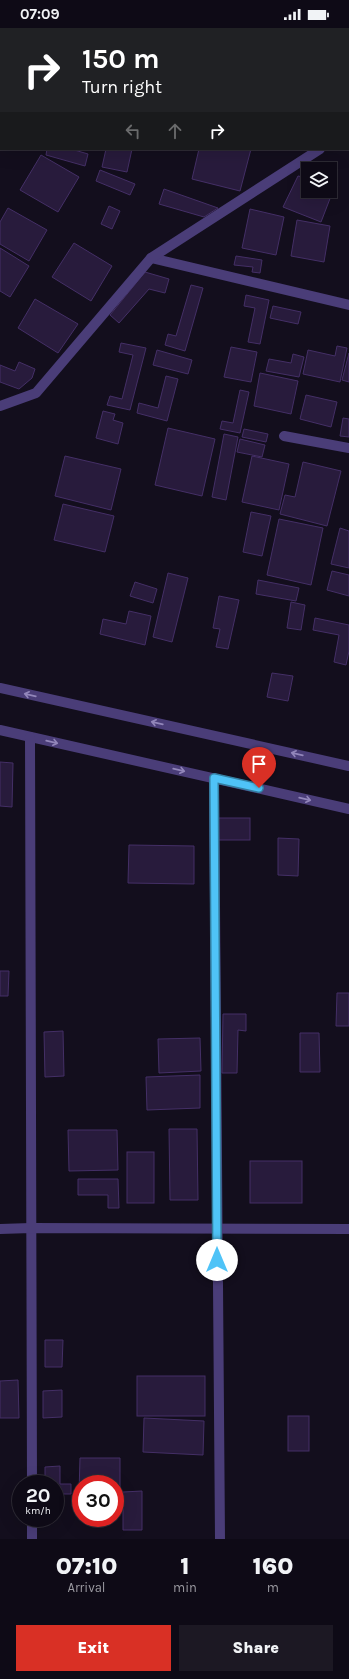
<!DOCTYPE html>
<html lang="en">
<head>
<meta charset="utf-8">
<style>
	body { margin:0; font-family:Karla,sans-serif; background:#1c1823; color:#f1f3f6; height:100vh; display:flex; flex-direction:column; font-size:15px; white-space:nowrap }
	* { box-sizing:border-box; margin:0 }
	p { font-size:13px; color:#9b9aa1 }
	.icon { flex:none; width:22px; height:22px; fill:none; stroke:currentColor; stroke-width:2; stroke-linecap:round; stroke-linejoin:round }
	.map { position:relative; height:1511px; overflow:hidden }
	.drawer { display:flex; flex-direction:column; background:#0e0a16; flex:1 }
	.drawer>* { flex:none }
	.banner { position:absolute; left:0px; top:0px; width:349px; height:122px; box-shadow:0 4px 16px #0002,0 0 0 1px #2e2b35; background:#202124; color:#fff; overflow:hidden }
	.fabs { position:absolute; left:301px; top:134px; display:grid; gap:8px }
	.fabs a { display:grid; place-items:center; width:36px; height:36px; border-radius:0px; background:#0e0a16; box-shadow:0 4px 16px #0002,0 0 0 1px #2e2b35; font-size:20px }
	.speed { position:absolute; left:12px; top:1447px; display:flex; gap:8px; font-size:20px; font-weight:700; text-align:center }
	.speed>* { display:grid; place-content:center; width:52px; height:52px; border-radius:50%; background:#0e0a16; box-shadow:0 4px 16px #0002,0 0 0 1px #2e2b35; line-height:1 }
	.speed small { font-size:10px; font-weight:400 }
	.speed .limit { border:6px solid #d22; background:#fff; color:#111 }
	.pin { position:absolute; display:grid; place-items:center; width:34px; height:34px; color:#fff; margin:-41px -17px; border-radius:50% 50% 50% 0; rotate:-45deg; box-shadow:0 0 4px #0007 }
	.pin .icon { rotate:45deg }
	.me { position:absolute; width:44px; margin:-22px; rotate:0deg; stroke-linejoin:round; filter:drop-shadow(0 0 3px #0008) }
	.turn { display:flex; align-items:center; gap:14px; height:84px; padding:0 16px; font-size:18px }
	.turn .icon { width:52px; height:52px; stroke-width:2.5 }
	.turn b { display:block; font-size:28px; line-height:34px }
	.lanes { display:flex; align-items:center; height:38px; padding:0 16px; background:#0003; justify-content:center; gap:20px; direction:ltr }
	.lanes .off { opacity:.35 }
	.eta { display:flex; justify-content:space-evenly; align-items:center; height:68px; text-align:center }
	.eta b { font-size:24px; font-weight:800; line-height:28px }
	.primary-button { display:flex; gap:8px; margin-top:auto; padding:8px 16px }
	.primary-button a { flex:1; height:46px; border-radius:0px; background:#d93025; color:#fff; font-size:16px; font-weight:800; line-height:46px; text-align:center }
	.primary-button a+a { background:#1c1823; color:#f1f3f6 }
	.status { display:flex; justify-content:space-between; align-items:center; height:28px; padding:0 20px; background:#0e0a16; direction:ltr }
	.status svg { height:11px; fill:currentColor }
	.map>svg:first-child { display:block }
</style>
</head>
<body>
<div class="status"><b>07:09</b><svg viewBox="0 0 49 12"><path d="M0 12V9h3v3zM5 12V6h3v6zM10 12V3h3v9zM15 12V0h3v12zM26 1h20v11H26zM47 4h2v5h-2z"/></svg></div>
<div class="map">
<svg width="349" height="1511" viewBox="0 0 349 1511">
	<rect width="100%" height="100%" fill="#130e1d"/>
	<g fill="#281b3c" stroke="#442f66">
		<path d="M108,0H166L165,1Z"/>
		<path d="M279,0H332L278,1Z"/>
		<path d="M47,121H71L88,126L85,138L46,127Z"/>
		<path d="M106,121H132L127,144L102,139Z"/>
		<path d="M199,121H251L240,163L192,151Z"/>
		<path d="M41,127L79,149L58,184L20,162Z"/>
		<path d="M100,142L135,156L130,167L96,153Z"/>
		<path d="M298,148L308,150V163H330V154L336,155L321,194L283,179Z"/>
		<path d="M164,161L218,180L204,189L159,176Z"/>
		<path d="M109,178L120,183L112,201L101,196Z"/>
		<path d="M8,180L47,202L29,233L0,216V194Z"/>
		<path d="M250,181L284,189L276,227L242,220Z"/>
		<path d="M297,192L330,198L324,234L291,228Z"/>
		<path d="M74,215L112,238L91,273L52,249Z"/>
		<path d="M0,220L29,238L10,269L0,263Z"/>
		<path d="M236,228L262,232L260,245L252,244L253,239L234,237Z"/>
		<path d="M145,244L169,251L165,265L149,261L119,295L110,287Z"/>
		<path d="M191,257L203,260L185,323L165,317L168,306L176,308Z"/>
		<path d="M246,267L269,272L260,316L248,314L255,280L244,278Z"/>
		<path d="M35,271L78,296L58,325L18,300Z"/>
		<path d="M273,278L301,284L298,296L270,290Z"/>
		<path d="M121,315L146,320L130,382L107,377L110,368L122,371L133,327L119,324Z"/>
		<path d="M337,318L347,320L340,354L303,346L308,322L335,328Z"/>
		<path d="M231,319L257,324L251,354L224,349Z"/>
		<path d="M157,322L192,332L188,346L153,337Z"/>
		<path d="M349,325V354L342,352Z"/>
		<path d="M293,326L304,329L299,349L266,343L269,331L291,335Z"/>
		<path d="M19,334L35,341L32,350L19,361L0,354V337L15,343Z"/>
		<path d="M260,345L298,353L291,386L254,378Z"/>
		<path d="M166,348L178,351L167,393L137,385L139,375L158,380Z"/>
		<path d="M240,362L249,364L240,405L220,401L222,393L233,395Z"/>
		<path d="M306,367L337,374L331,399L300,391Z"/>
		<path d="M103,383L115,386L113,392L123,395L118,416L96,410Z"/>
		<path d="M343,390L349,391V409L340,408Z"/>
		<path d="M168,400L215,411L202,468L155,457Z"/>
		<path d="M244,401L268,406L266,414L242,409Z"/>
		<path d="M224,406L238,409L226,472L212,469Z"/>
		<path d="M240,411L265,417L262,429L237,424Z"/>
		<path d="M65,428L121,441L111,482L55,468Z"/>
		<path d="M252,428L289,436L279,482L242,474Z"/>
		<path d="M303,434L341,443L327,498L280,486L285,467L295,469Z"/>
		<path d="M63,476L114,488L105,524L54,512Z"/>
		<path d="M251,484L271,488L262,528L243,524Z"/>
		<path d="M279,491L323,500L311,557L267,547Z"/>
		<path d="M340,500L349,503V540L331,536Z"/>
		<path d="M332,543L349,547V568L327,562Z"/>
		<path d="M168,545L188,550L172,614L153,609Z"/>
		<path d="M258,552L299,560L296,573L256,566Z"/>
		<path d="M135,554L157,561L153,575L130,568Z"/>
		<path d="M219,568L239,572L228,621L216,619L220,601L213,600Z"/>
		<path d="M291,574L305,577L301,602L287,600Z"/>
		<path d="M129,583L151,588L145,617L100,606L103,591L126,596Z"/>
		<path d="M315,590L349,597V623L346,637L334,634L339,607L313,602Z"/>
		<path d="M272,645L293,648L288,673L267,669Z"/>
		<path d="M0,734L13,735L12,779L0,778Z"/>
		<rect x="216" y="790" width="34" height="22"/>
		<path d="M278,810L299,811L298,848L278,847Z"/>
		<path d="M129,817L194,818V856L128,855Z"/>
		<path d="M0,943H9L8,968H0Z"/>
		<path d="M337,965H349V998H336Z"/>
		<path d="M223,986H246V1003L238,1002L237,1045H222Z"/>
		<path d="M63,1003L64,1048L45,1049L44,1004Z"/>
		<path d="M300,1005H319L320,1044H300Z"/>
		<path d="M200,1010L201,1043L159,1045L158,1011Z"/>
		<path d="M200,1047V1080L147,1082L146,1049Z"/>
		<path d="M169,1101H197L198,1172H170Z"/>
		<path d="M68,1102H117L118,1142L69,1143Z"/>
		<rect x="127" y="1124" width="27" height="51"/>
		<rect x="250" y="1133" width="52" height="42"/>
		<path d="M78,1151H118L119,1180H108V1167H78Z"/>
		<path d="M45,1312H63L62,1339H45Z"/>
		<rect x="137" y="1348" width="68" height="40"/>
		<path d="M18,1352L19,1390H0V1353Z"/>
		<path d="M62,1362V1389L43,1390V1363Z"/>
		<rect x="288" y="1388" width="21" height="35"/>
		<path d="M144,1390L204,1393L203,1427L143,1424Z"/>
		<path d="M80,1430H120V1465H115V1456H81V1465H79Z"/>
		<path d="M60,1438V1456H71V1466H55V1456H45V1439Z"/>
		<path d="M142,1463V1502H123V1464Z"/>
	</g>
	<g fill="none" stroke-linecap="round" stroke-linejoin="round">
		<g stroke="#4a3d78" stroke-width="10">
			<path d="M16,1V0"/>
			<path d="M348,103H349"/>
			<path d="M151,230L349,277"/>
			<path d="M0,378L36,365L151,230L320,121"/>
			<path d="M284,408L349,420"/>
			<path d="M0,660L349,738"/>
			<path d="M0,702L349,781"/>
			<path d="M30,709L32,1456"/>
			<path d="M214,750L220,1511"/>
			<path d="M0,1201L31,1200L349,1201"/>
			<path d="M32,1490V1511"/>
		</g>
	</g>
	<defs><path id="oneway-shaft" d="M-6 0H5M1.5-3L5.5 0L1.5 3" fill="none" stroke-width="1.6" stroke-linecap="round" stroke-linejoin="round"/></defs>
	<g stroke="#9286ba">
		<use href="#oneway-shaft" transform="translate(30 667) rotate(-167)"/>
		<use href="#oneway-shaft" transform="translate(157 695) rotate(-167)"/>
		<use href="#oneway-shaft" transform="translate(52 714) rotate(13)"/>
		<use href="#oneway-shaft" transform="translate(297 726) rotate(-167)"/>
		<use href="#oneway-shaft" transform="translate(179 742) rotate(13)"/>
		<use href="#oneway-shaft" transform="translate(305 771) rotate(13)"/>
	</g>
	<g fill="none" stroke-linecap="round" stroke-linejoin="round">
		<g stroke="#337fa1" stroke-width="10">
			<path id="route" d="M217,1232L214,750L259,760"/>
		</g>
		<use href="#route" stroke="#4fc3f7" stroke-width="7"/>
	</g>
</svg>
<div class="fabs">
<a><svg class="icon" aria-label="layers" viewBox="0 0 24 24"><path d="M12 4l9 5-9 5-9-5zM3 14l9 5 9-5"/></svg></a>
</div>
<div class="speed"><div>20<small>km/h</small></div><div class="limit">30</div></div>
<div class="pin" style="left:259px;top:760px;background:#d93025"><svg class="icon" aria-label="arrive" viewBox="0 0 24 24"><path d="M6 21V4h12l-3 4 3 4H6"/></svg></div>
<svg class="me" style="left:217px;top:1232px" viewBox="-20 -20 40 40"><circle r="19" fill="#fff"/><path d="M0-13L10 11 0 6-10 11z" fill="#4fc3f7"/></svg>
<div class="banner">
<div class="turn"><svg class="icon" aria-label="right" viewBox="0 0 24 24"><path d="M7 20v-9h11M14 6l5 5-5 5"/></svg><div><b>150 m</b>Turn right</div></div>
<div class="lanes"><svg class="icon off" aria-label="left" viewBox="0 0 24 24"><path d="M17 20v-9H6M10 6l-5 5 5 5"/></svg><svg class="icon off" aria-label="ahead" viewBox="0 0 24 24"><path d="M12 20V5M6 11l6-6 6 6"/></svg><svg class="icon" aria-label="right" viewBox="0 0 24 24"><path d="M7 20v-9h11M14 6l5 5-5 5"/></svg></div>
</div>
</div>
<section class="drawer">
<div class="eta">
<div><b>07:10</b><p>Arrival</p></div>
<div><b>1</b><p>min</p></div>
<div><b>160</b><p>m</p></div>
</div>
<div class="primary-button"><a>Exit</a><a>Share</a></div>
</section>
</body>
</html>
